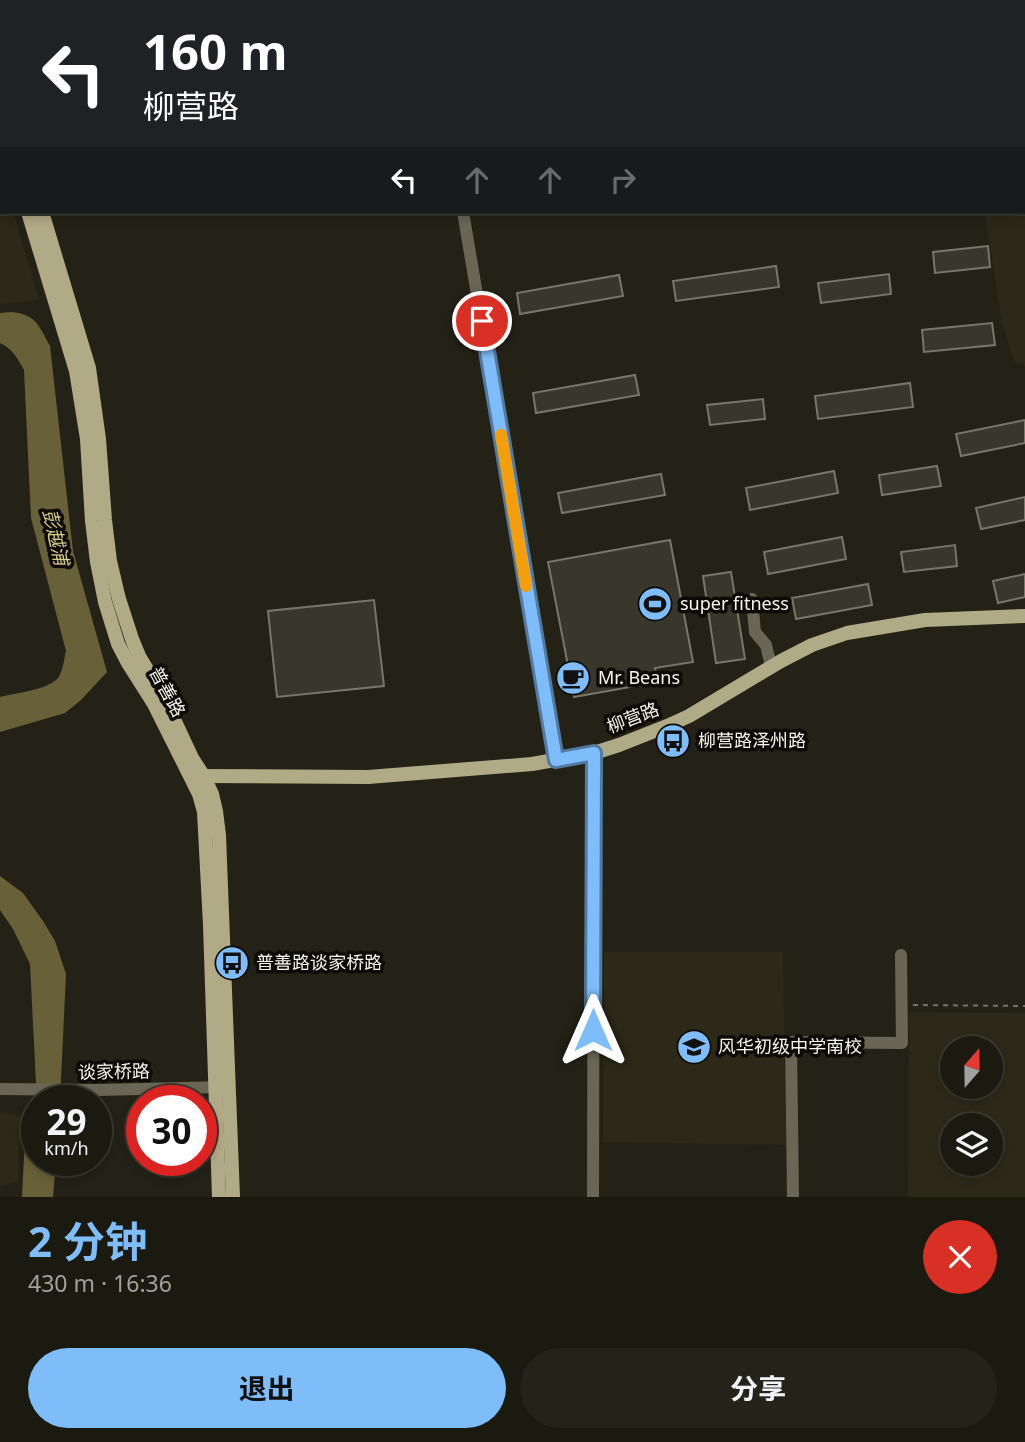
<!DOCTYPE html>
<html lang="zh">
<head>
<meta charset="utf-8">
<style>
	body { margin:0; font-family:"Noto Sans","Noto Sans SC",sans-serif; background:#24231a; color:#f1f3f6; height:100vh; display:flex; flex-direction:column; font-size:26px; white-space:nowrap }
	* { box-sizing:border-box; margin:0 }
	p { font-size:23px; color:#a0a19f }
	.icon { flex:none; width:38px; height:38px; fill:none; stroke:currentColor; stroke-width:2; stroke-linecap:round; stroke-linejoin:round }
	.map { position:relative; height:1197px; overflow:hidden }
	.details { display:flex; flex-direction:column; background:#1b1a11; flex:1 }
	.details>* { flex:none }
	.hud { position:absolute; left:0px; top:0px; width:1026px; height:214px; box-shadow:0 4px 10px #0003,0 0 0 2px #393831; background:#202124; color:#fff; overflow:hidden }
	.needle { width:46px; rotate:20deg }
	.buttons { position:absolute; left:940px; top:1036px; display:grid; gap:14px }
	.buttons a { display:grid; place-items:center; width:63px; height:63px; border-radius:50%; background:#1b1a11; box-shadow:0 4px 10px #0003,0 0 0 2px #393831; font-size:35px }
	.speed { position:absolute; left:21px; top:1085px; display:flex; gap:14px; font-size:35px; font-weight:700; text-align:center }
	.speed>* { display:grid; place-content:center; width:91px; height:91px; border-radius:50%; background:#1b1a11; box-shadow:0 4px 10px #0003,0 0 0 2px #393831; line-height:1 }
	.speed small { font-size:18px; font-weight:400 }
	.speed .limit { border:10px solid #d22; background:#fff; color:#111 }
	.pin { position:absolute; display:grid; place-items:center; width:60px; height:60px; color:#fff; margin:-30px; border:4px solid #fff; border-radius:50%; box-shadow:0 2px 7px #0007 }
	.me { position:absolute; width:77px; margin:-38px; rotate:0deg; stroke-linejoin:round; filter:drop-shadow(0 0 5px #0008) }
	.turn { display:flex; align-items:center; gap:24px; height:147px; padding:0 28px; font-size:32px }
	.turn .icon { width:91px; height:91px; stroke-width:2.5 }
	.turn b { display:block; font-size:49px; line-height:60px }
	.lanes { display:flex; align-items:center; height:66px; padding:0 28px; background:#0003; justify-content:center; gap:35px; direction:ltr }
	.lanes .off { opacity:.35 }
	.round { display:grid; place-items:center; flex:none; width:74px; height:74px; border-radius:37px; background:#24231a }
	.head { display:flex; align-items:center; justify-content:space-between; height:119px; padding:0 28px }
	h1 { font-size:42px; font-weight:700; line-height:52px; color:#7fbdfa }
	.action { display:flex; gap:14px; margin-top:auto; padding:14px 28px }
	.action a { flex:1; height:80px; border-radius:42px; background:#7fbdfa; color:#111; font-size:28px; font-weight:700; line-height:80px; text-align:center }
	.action a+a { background:#24231a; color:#f1f3f6 }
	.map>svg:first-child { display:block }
</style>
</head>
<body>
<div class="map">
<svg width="1025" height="1197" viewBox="0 0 1025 1197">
	<rect width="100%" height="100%" fill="#242217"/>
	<g fill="#2c2918" fill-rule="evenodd">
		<path d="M1024,199H1025V366L1014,361L1002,323L985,212H1024Z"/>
		<path d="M0,206H2V212H13L39,300L0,304Z"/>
		<path d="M604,952H783L786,1145L603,1142Z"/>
		<path d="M909,1012L1025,1013V1197H908ZM990,1048V1087H952V1048ZM990,1125V1164H952V1125Z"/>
		<path d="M0,1111L20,1117L18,1182L0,1186Z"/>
	</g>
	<g fill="#676038">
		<path d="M11,312C36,314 39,326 50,346L73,551L107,672L81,700L65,713L0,732V697C15,693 48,690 58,678C63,671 64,659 66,651L31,518L24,370C18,359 12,348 0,343V313Z"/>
		<path d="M0,876L23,893L43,921L55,941L66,974L60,1101H37V1103L30,964L13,929L0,910Z"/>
		<path d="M37,1109V1160H56L53,1197H22L26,1118Z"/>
	</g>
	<g fill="#39372b" stroke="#787669" stroke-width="2">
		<path d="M988,246L990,267L935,273L933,252Z"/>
		<path d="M776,266L779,287L676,301L673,281Z"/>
		<path d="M889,274L891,294L821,303L818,283Z"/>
		<path d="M619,275L623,296L520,314L517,293Z"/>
		<path d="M992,323L995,345L924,352L922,330Z"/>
		<path d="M635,375L639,395L536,413L533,393Z"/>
		<path d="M910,383L913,407L818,419L815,396Z"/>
		<path d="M763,399L765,419L710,425L707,405Z"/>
		<path d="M1025,420V443L961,456L956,434Z"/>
		<path d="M937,466L941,486L882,495L879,475Z"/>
		<path d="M834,471L838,493L750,510L746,488Z"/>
		<path d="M661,474L665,495L562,513L558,493Z"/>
		<path d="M1025,497V520L981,529L976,508Z"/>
		<path d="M842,537L846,559L768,574L764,552Z"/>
		<path d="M670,540L693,662L655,668L658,682L574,697L548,562Z"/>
		<path d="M955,545L957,566L904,572L901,552Z"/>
		<path d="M731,572L745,659L716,663L703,576Z"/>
		<path d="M1025,574V597L998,603L993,581Z"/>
		<path d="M868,584L872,605L796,619L792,598Z"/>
		<path d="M374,600L384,686L277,697L268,611Z"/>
	</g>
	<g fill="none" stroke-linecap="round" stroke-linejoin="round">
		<path stroke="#747269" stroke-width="2" stroke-dasharray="5 5" stroke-linecap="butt" d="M913,1005L1025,1006"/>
		<g stroke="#696655" stroke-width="12">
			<path d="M1024,36H1025"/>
			<path d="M0,134H2"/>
			<path d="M463,212L556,760"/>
			<path d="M752,599L755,632L766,645L771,666"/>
			<path d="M0,1089L97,1090L224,1087"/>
			<path d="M593,1197L594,753"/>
			<path d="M793,1197L791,1042L902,1043L901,955"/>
		</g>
		<g stroke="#b1aa87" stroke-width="14">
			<path d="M13,2V0"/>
			<path d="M29,2V0"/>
			<path d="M2,53V93"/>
			<path d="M28,212L76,371L87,439L92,521L97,562L105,602L118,644L128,663L154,704L199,794L204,812L210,925L219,1197"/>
			<path d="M42,212L89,368L99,439L105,520L110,561L119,599L132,639L139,656L164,698L192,758L203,775L212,794L216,811L219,835L233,1197"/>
			<path d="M196,776L368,777L532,764L594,753L619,745L667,726L689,716L781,661L812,645L847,633L925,620L1025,616"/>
		</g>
	</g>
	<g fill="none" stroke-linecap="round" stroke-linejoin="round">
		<g stroke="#537ba2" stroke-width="18">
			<path id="route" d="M482,321L556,760L594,753L593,1030"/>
		</g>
		<use href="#route" stroke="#7fbdfa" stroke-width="12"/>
		<path stroke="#f59e0b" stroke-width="12" d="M501,435L526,586"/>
	</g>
	<defs>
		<g id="stadium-disc" transform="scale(1.75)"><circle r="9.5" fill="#7fbdfa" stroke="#0c0b07"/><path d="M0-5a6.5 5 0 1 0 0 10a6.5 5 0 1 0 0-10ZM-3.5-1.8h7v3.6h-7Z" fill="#111"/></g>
		<g id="cafe-disc" transform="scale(1.75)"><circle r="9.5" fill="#7fbdfa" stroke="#0c0b07"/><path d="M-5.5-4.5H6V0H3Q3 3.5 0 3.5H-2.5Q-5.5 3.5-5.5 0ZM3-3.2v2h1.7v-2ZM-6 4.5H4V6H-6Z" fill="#111"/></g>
		<g id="bus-disc" transform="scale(1.75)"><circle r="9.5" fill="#7fbdfa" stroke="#0c0b07"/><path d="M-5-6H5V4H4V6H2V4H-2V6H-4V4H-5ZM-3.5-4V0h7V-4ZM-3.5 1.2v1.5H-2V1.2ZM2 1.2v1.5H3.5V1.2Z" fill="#111"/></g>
		<g id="school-disc" transform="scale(1.75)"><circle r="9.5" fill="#7fbdfa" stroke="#0c0b07"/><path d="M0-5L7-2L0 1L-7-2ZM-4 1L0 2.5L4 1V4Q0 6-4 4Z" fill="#111"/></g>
	</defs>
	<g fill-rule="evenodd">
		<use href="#stadium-disc" x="655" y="604"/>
		<use href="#cafe-disc" x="573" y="678"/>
		<use href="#bus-disc" x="673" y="741"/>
		<use href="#bus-disc" x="232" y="963"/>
		<use href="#school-disc" x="694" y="1047"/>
	</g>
	<g text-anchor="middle" stroke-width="7" stroke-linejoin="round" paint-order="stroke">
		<g font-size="18" fill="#f6f4ed" stroke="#0c0b07" text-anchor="start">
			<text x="680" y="610">super fitness</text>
			<text x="598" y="684">Mr. Beans</text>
			<text x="698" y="747">柳营路泽州路</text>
			<text x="256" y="969">普善路谈家桥路</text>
			<text x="718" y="1053">风华初级中学南校</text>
		</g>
		<g font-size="18" fill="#f6f4ed" stroke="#0c0b07">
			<text transform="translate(167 692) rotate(61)" y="6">普善路</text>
			<text transform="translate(633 718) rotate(-21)" y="6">柳营路</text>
			<text transform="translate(114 1072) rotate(-1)" y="6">谈家桥路</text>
		</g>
		<g font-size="19" font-style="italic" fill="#dacd8a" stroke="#0c0b07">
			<text transform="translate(56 537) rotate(77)" y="7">彭越浦</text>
		</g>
	</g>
</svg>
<div class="buttons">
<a><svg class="needle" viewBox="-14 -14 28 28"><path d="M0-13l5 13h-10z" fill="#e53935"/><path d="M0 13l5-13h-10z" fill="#a0a19f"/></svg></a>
<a><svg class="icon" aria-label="layers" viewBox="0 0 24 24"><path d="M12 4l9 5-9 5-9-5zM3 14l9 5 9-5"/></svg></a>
</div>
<div class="speed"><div>29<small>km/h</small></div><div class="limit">30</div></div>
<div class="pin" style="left:482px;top:321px;background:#d93025"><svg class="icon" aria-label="arrive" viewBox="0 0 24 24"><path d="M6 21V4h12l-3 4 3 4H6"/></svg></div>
<svg class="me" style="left:593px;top:1030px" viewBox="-20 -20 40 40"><path d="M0-17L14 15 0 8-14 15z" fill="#7fbdfa" stroke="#fff" stroke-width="4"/></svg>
<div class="hud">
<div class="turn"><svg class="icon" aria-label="left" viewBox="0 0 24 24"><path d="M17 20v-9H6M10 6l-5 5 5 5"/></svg><div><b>160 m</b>柳营路</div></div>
<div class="lanes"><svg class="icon" aria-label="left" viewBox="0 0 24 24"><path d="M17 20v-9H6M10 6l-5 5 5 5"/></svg><svg class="icon off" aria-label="ahead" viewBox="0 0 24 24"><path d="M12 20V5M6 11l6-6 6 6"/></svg><svg class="icon off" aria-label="ahead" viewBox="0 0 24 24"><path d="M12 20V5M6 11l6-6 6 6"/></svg><svg class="icon off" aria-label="right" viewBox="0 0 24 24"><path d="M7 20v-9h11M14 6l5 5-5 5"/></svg></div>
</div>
</div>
<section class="details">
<div class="head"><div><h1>2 分钟</h1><p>430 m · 16:36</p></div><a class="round" style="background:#d93025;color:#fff"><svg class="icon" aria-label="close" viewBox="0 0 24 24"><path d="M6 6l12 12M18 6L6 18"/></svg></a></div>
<div class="action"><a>退出</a><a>分享</a></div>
</section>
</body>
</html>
